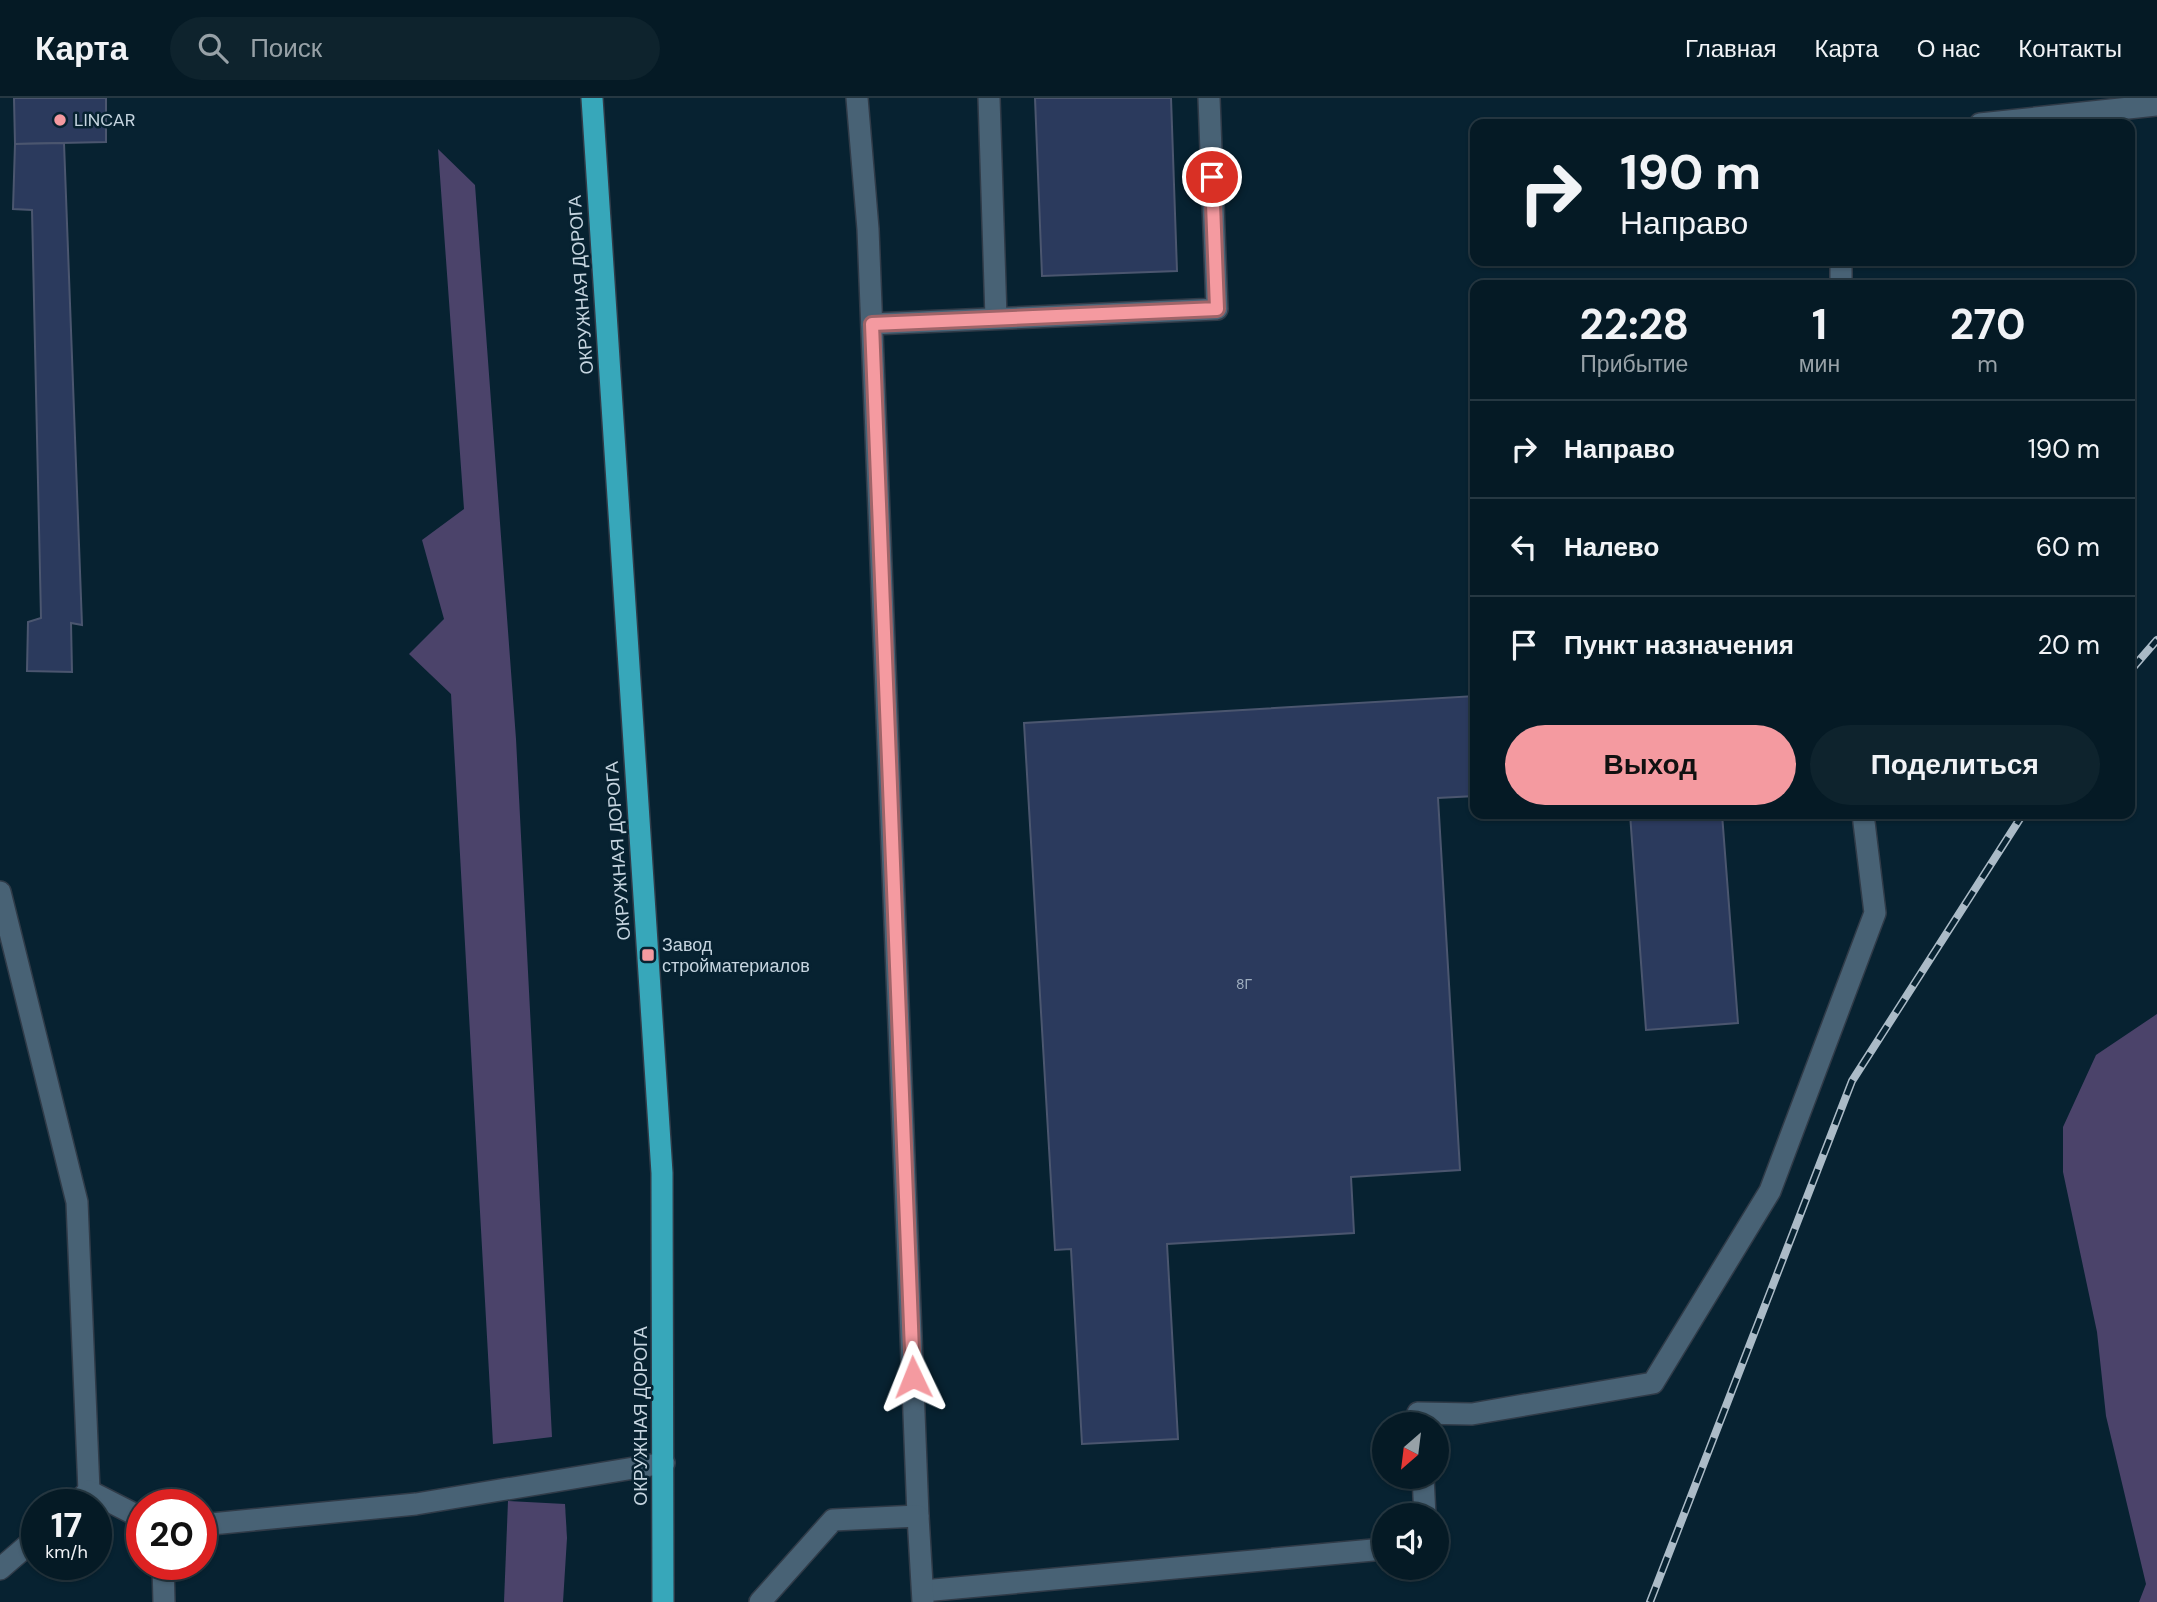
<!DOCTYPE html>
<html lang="ru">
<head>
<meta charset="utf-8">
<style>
	body { margin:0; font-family:"DM Sans",sans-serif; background:#0e232d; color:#f1f3f6; height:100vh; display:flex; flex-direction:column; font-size:26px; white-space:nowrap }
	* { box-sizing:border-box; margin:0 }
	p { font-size:23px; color:#97a1a7 }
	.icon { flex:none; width:38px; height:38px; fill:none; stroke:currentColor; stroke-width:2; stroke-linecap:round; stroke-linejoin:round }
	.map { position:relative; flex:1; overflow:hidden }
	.side { position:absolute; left:1470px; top:182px; width:665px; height:539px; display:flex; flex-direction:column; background:#051a25; border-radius:14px; box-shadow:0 2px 5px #0004,0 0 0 2px #263842 }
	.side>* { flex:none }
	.hud { position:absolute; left:1470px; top:21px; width:665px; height:147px; border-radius:14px; box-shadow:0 2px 5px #0004,0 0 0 2px #263842; background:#051a25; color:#f1f3f6; overflow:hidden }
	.needle { width:46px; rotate:208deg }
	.fabs { position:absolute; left:1372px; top:1314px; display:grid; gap:14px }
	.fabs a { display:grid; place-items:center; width:77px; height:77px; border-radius:50%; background:#051a25; box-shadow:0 2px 5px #0004,0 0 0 2px #263842; font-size:35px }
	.speed { position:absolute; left:21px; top:1391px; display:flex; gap:14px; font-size:35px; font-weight:700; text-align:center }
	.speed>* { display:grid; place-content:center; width:91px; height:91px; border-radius:50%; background:#051a25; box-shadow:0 2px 5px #0004,0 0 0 2px #263842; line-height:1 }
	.speed small { font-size:18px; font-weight:400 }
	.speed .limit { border:10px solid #d22; background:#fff; color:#111 }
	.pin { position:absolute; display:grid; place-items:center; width:60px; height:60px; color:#fff; margin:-30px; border:4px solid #fff; border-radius:50%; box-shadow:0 2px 7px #0007 }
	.me { position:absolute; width:77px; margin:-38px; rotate:358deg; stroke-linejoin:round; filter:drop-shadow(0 0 5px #0008) }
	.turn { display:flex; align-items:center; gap:24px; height:147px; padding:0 35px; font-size:32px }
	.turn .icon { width:91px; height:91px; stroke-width:2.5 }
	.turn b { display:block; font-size:49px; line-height:60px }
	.eta { display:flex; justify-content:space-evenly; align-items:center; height:119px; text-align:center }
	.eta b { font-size:42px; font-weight:700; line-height:49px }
	.cta { display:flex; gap:14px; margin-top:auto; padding:14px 35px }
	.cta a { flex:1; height:80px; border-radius:42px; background:#f49aa0; color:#111; font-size:28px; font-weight:700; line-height:80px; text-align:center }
	.cta a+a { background:#0e232d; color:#f1f3f6 }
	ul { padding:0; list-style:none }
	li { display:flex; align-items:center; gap:21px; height:98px; padding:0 35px; border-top:2px solid #263842 }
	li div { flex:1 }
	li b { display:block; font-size:26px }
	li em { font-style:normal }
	header { display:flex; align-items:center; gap:42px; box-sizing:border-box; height:98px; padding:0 35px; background:#051a25; border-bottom:2px solid #263842 }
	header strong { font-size:33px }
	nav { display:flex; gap:38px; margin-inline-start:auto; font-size:24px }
	.search { width:490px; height:63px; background:#0e232d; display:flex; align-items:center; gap:18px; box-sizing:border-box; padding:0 24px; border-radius:38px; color:#97a1a7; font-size:26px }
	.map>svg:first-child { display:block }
</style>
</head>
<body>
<header>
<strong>Карта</strong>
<div class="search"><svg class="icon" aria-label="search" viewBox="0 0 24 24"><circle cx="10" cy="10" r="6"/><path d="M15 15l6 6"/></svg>Поиск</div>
<nav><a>Главная</a><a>Карта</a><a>О нас</a><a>Контакты</a></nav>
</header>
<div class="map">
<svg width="2157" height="1504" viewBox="0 0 2157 1504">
	<rect width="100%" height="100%" fill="#072231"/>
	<g fill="#4b436a">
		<path d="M438,51L475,87L516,641L552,1339L493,1346L451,596L409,556L444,521L422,442L464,411Z"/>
		<path d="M2157,916V1504H2139L2146,1486L2106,1318L2097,1234L2063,1074V1029L2096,957Z"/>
		<path d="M508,1403L565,1406L567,1440L563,1504H504Z"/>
	</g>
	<g fill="#2b3a5d" stroke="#4b566f" stroke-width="2">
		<path d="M14,0H106V44L15,46Z"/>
		<path d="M1035,0H1171L1177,173L1042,178Z"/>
		<path d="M64,45L82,527L71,525L72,574L27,573L28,524L41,520L32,112L13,111L15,46Z"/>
		<path d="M1475,598V698L1438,700L1460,1072L1351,1079L1354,1135L1167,1146L1178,1341L1082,1346L1071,1151L1055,1152L1024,625Z"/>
		<path d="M1630,716H1722L1738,925L1646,932Z"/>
	</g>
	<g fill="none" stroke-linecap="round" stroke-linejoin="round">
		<g stroke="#303b48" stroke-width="24">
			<g id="minor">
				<path d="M857,0L868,131L918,1418"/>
				<path d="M989,0L996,220"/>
				<path d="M1980,26L2157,7"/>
				<path d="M1841,163V187"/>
				<path d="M872,226L1217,211L1209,0"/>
				<path d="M0,794L77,1104L89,1393"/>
				<path d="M1419,1326L1418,1315L1472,1316L1653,1285L1770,1093L1875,815L1863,716"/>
				<path d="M1423,1379L1425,1418"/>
				<path d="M73,1407L89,1393L142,1420"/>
				<path d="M201,1427L416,1406L664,1365"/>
				<path d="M163,1466L164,1504"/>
				<path d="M0,1471L37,1439"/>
				<path d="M923,1493L1384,1451"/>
				<path d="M760,1504L833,1422L918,1418L923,1504"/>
			</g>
		</g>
		<g stroke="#303b48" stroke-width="24">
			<path id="highway" d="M592,0L662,1075L663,1504"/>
		</g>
		<use href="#minor" stroke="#486275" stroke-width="21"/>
		<use href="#highway" stroke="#37a7ba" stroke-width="21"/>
		<g stroke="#abbbc7" stroke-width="8">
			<g id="rail">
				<path d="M2130,573L2157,542"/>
				<path d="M1650,1504L1852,983L2023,716"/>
			</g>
		</g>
		<use href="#rail" stroke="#072231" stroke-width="5" stroke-dasharray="16" stroke-linecap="butt"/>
	</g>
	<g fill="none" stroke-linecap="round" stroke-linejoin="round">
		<g stroke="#9f6468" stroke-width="18">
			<path id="route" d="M913,1279L872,226L1217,211L1212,79"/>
		</g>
		<use href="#route" stroke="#f49aa0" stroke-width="12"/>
	</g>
	<g fill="#f49aa0" stroke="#072231" stroke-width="2.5">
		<circle cx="60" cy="22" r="7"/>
		<rect x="641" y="850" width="14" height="14" rx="3.5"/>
	</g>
	<g text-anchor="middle" stroke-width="5" stroke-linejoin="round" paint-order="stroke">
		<g font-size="14" fill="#9faebf">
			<text x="1244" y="891">8Г</text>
		</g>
		<g font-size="18" fill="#c6d5e0" stroke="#072231" text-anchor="start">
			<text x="74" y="28">LINCAR</text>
			<text x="662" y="853">Завод<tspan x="662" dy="21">стройматериалов</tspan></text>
		</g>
		<g font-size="18" fill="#c6d5e0" stroke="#072231">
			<text transform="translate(581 187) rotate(-94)" y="6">ОКРУЖНАЯ ДОРОГА</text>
			<text transform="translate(618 753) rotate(-94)" y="6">ОКРУЖНАЯ ДОРОГА</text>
			<text transform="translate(641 1318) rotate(-90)" y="6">ОКРУЖНАЯ ДОРОГА</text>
		</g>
	</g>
</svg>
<div class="fabs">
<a><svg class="needle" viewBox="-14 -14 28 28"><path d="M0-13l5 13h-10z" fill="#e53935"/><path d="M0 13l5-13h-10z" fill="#97a1a7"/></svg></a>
<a><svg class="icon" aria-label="sound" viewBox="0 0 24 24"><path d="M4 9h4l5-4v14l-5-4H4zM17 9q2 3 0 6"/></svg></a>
</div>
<div class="speed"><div>17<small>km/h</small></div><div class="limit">20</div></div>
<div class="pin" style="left:1212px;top:79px;background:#d93025"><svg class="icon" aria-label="arrive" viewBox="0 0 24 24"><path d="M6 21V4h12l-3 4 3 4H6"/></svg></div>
<svg class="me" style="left:913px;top:1279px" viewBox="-20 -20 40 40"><path d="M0-17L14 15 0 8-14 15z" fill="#f49aa0" stroke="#fff" stroke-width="4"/></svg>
<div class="hud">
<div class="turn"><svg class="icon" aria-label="right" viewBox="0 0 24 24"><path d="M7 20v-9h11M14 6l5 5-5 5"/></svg><div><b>190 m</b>Направо</div></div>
</div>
<section class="side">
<div class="eta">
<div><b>22:28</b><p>Прибытие</p></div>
<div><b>1</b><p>мин</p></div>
<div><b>270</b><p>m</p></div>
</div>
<ul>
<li><svg class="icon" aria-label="right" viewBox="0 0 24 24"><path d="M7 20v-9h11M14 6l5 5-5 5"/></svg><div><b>Направо</b></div><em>190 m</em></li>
<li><svg class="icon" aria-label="left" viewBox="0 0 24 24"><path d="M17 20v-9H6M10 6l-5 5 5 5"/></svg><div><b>Налево</b></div><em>60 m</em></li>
<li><svg class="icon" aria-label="arrive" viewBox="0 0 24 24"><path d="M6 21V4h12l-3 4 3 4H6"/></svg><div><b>Пункт назначения</b></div><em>20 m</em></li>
</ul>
<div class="cta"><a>Выход</a><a>Поделиться</a></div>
</section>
</div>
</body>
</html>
